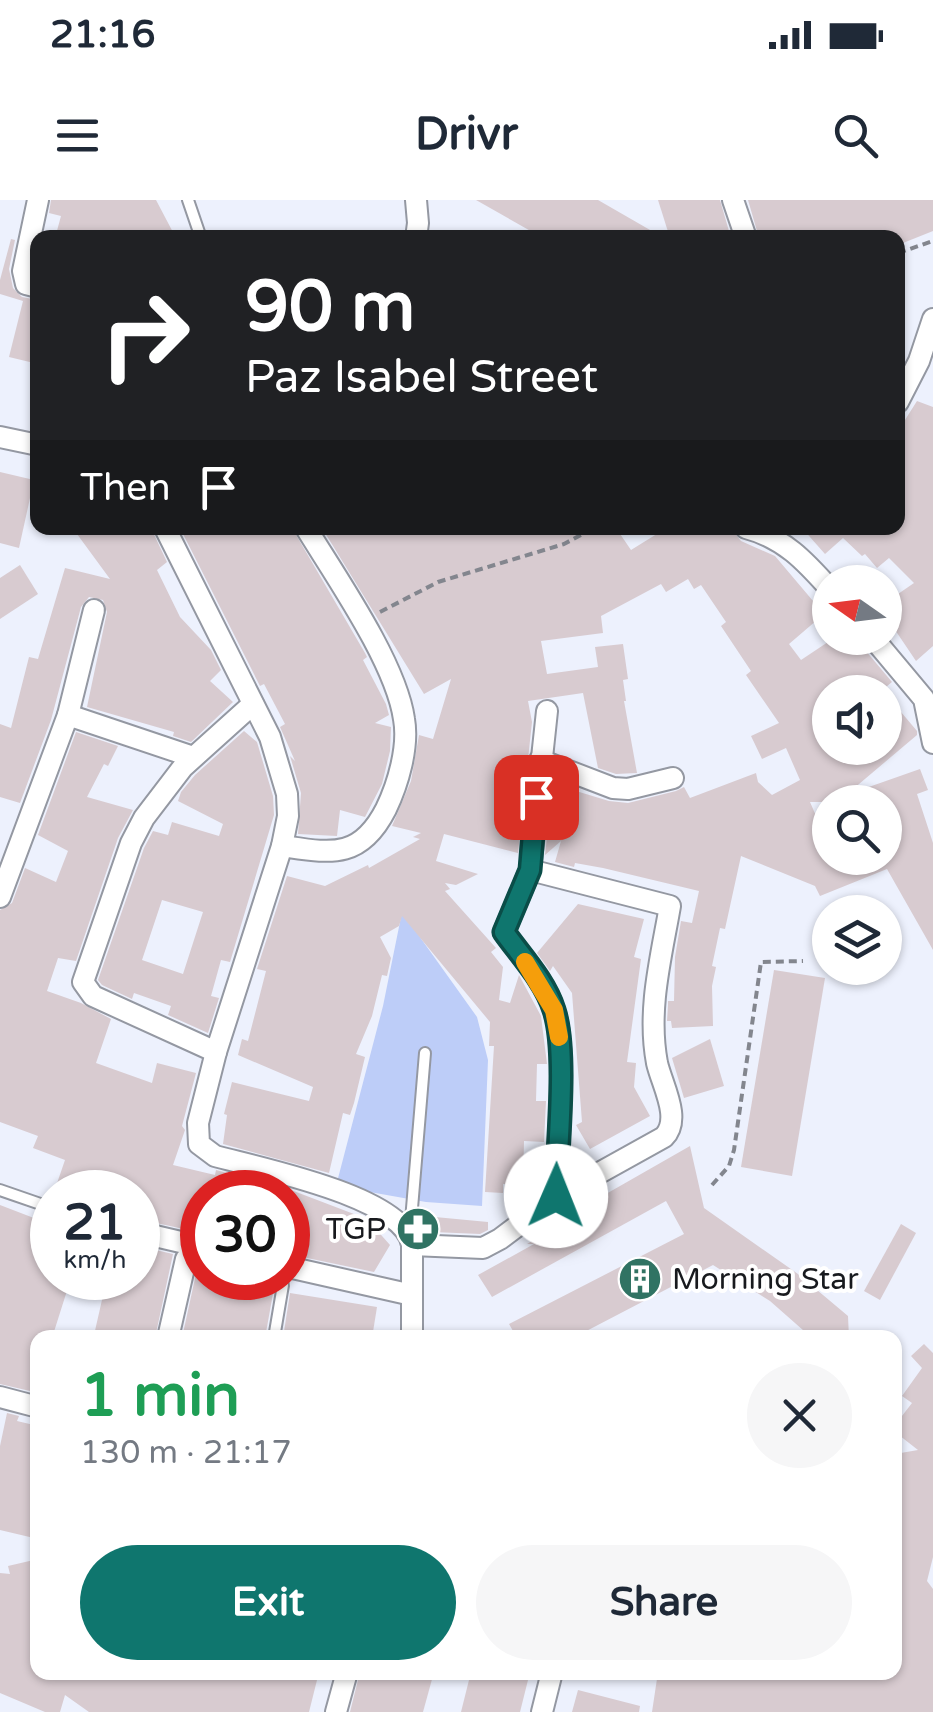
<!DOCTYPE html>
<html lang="en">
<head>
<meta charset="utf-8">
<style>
	body { margin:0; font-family:"Varela Round",sans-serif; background:#f6f6f7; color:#1f2937; height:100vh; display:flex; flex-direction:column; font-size:38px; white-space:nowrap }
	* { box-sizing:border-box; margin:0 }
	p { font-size:32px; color:#747a83 }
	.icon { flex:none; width:55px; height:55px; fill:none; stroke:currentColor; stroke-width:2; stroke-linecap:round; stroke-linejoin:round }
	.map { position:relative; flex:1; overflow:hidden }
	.panel { position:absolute; left:30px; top:1130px; width:872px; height:350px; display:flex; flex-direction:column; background:#fff; border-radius:20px; box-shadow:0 2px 8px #0004 }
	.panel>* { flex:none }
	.banner { position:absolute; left:30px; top:30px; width:875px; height:305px; border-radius:20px; box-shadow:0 2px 8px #0004; background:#202124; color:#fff; overflow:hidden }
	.needle { width:65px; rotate:284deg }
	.buttons { position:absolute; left:812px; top:365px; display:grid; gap:20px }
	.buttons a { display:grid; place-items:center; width:90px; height:90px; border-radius:50%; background:#fff; box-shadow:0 2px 8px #0004; font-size:50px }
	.speed { position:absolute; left:30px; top:970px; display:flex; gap:20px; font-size:50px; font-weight:700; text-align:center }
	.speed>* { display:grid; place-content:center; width:130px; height:130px; border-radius:50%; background:#fff; box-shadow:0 2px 8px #0004; line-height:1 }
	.speed small { font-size:25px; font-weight:400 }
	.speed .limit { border:15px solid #d22; background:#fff; color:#111 }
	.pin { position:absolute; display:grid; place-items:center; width:85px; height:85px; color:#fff; margin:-42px; border-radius:20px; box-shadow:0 5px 15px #0006 }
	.me { position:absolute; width:110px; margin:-55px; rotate:1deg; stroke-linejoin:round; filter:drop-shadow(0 0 8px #0008) }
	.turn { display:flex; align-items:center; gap:35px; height:210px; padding:0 50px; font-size:45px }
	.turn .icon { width:130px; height:130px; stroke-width:2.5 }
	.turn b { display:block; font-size:70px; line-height:85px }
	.then { display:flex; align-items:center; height:95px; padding:0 50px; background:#0003; gap:20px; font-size:38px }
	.round { display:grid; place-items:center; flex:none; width:105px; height:105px; border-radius:52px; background:#f6f6f7 }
	.overview { display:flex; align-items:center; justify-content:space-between; height:170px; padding:0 50px }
	h1 { font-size:60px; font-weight:700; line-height:75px; color:#1e9e55 }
	.button { display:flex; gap:20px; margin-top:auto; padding:20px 50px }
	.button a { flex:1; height:115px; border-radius:60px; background:#0f766e; color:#fff; font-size:40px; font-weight:700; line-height:115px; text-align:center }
	.button a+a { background:#f6f6f7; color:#1f2937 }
	.status { display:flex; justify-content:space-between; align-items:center; height:70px; padding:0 50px; background:#fff; direction:ltr }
	.status svg { height:28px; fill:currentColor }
	header { display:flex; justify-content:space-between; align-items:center; height:130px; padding:0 50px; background:#fff; font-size:45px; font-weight:700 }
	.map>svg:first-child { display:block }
</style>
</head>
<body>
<div class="status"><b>21:16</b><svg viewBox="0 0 49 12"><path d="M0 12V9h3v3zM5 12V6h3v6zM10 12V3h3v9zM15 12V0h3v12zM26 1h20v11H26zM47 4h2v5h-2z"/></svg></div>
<header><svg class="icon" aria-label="menu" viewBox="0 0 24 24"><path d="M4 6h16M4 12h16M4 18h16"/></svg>Drivr<svg class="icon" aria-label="search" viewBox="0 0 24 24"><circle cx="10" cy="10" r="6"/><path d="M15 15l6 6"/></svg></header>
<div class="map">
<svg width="933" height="1512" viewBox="0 0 933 1512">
	<rect width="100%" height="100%" fill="#edf1fd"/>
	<path fill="#bdcdf8" d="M402,712L477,817L488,860L482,1006L426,1002L336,986L383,806Z"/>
	<g fill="#d8cbd0" fill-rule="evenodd">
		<path d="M51,0H156L176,38H55L61,16L49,13Z"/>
		<path d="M476,0H598L664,38H543Z"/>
		<path d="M658,0H720L731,38H670Z"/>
		<path d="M748,0H933V31L898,45V38H759Z"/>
		<path d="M11,39L15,40L9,69L13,88L22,97L38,100V164L9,157L23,101L0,94V80Z"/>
		<path d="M917,201L933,207V446L916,461L885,415V403L914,383L889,358L877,368L865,354L862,356L843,338L825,354L802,328H898V231Z"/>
		<path d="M0,272L34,280L19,348L0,343Z"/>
		<path d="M86,328H151L167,362L157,370L180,417L211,450L221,470L210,481L233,502L191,542L173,536L174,532L87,507L107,412L103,400L89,397L81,407L51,520L20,603L0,597V524L11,528L29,457L38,459L65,368L110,379L77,334Z"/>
		<path d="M180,328H292L365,453L367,457L363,460L386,504L389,515L375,523L391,527L390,551L382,584L365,617L340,610L337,636L298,634L301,593L290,556L295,561L280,527L285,524L264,484L260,486Z"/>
		<path d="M322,328H616L631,350L660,332L662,335L720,328L733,331L741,341L775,356L824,414L789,444L801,460L834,438H855L892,482L880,492H830V548H885V493L917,531V535L846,595L920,569L928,590L917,594L933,643V750L887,669L820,696L815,686L741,656L725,729L720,728L712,766L716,767L712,786L713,826L672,828L671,821H667L668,805V801H674L675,757L681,721L692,723L699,691L603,668L575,663L574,667L555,662L561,641L545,655L553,584L609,601L628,603L676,591L684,587L690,598L756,573L758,582L772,595L800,580L786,548L762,559L751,536L779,523L746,475L751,471L721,426L726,422L701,385L694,389L688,379L666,392L661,384L601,416L603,433L541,441L547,474L598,467L595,447L623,444L628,479L623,480L626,501H624L637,573L616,574L598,568L583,493L528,501L532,522L518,653L444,634L436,661L478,674L456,685L445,683L450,689L445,691L496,748L491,752L503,767L499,800L510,803L519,775L541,816L547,864H537L536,901H546L544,942L524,941L523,985L503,984V993L485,992L494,846H489L490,822L402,716L399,726L380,737L391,758L387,776L382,775L372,816L356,854L365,857L354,903L350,915L343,913L329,973L223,944L227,915L224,914L232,882L309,901L313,887L238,855L242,839L248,841L266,771L257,769L287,676L325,686L368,665L369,668L420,639L413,637L421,633L392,626L411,581L419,535L433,539L451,479L424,494ZM810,602H885V658H830V648Z"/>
		<path d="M20,365L38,394L0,419V378Z"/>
		<path d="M244,531L257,542L273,596L274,615L230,762L221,760L211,796L219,798L208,833L168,815L171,806L134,793L132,799L102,785L98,780L144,648L153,631L168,635L172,622L219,636L223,624L178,601L181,592L195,575ZM162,700L203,712L183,774L142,760Z"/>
		<path d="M76,532L118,546L108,566L104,564L87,597L133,610L118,638L76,761L58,758L47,791L81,803L111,819L96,863L152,883L157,863L196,873L182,926L185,930L173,965L215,975L216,970L291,990L367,1019L390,1045L374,1072L288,1054V992H202V1033L138,1019V992H116L118,985L84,976L78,992H54L65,960L33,948L38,936L0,922V710L12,703L25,668L56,682L68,651L38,635Z"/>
		<path d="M578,704L644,719L634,757L641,759L627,862L636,863L634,887L650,916L590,949L576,925L582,922L572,793L553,766L550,771L537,753Z"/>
		<path d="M774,770L825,778L792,976L741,967Z"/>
		<path d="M710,839L724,886L684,898L672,858Z"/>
		<path d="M690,946L704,1008L798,1074L848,1116L849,1138H812L770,1101L713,1065L573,1138H517L509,1124L684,1034L666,1001L492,1097L478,1075L534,1044H527L573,1018L571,1014Z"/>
		<path d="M0,1005L52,1025V1078H71L52,1138H38V1171L30,1191L0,1184Z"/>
		<path d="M435,1017L488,1022V1030L480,1034L433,1032Z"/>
		<path d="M901,1024L916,1033L880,1100L864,1091Z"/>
		<path d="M138,1046L173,1054L155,1138L94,1135L107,1078H138Z"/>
		<path d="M199,1060H202V1078H231L274,1088L265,1138H182Z"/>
		<path d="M290,1093L377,1107L372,1138H283Z"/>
		<path d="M924,1144L933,1153V1357L927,1381L933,1389V1512H652L658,1472H895V1254L918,1250L895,1232V1225L912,1203L902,1196L922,1168L911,1156Z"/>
		<path d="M7,1213L19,1216L17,1221L38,1226V1339L0,1330V1246Z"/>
		<path d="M38,1359V1472H319L309,1512H89L65,1495L60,1512H45L0,1493V1373L10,1374L8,1366Z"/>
		<path d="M360,1472H434L423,1512H350Z"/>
		<path d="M471,1472H530L520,1512H461Z"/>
		<path d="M578,1490L640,1506L639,1512H572Z"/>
	</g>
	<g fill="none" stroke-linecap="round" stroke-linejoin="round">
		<g stroke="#9498a2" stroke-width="14">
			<g id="service">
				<path d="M188,0L201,38"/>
				<path d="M0,990L52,1008"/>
				<path d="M410,1032L425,853"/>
				<path d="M274,1138L283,1085"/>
			</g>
		</g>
		<g stroke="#9498a2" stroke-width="24">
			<g id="minor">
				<path d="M733,0L746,38"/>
				<path d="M416,38L418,23L416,0"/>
				<path d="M38,87L26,84L23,71L38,0"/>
				<path d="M898,202L919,161L933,119"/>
				<path d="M0,237L38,245"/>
				<path d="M165,328L270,537L287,594L288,616L282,646L216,852L198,923L199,944L215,956C259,968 405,997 412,1045V1138"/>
				<path d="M746,328C784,338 805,361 830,389"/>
				<path d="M873,438L924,499L933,543"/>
				<path d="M68,515L94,410"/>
				<path d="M540,560L613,588L628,589L673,578"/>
				<path d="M282,646C331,653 360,660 386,609C398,584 409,547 404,519C396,463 336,377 306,328"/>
				<path d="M530,670L670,706C661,758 647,810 657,863C662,885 682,919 664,937L556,997"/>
				<path d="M0,697L68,515L193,557"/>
				<path d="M216,852L93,796L83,782L131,643L144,618L183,567L253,504"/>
				<path d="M138,1032L202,1047"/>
				<path d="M412,1045L483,1048L500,1039L556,997C557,949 568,852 554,810C545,781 521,756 504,732L530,670L547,511"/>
				<path d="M288,1067L412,1095"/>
				<path d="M168,1138L186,1059"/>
				<path d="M0,1197L38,1207"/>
				<path d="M336,1512L347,1472"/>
				<path d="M542,1512L552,1472"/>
			</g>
		</g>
		<g stroke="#83868e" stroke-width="4" stroke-dasharray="8 5" stroke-linecap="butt">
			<path d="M898,53L933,41"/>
			<path d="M380,412L438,382L564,344L594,328"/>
			<path d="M712,985L729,966L734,950L761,762L803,761"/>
		</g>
		<use href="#service" stroke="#fff" stroke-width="10"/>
		<use href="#minor" stroke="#fff" stroke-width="20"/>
	</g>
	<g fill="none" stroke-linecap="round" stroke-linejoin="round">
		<g stroke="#0a4d48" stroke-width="25">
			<path id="route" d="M536,597L530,670L504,732C521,756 545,781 554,810C568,852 557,949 556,996"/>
		</g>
		<use href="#route" stroke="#0f766e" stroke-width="18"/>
		<path stroke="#f59e0b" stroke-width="18" d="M525,762L554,810L559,837"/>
	</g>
	<defs>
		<g id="pharmacy-disc" transform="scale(2.25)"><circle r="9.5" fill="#307363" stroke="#fff"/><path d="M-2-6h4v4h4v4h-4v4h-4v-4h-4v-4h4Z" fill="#fff"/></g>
		<g id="building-disc" transform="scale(2.25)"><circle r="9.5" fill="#307363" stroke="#fff"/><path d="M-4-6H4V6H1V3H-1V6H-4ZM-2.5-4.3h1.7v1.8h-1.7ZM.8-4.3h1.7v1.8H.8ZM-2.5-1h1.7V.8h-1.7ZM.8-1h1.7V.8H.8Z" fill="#fff"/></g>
	</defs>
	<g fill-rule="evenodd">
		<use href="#pharmacy-disc" x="418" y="1029"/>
		<use href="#building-disc" x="640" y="1079"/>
	</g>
	<g text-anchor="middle" stroke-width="8" stroke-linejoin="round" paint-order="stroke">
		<g font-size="30" fill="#181a1e" stroke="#fff" text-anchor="end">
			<text x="386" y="1039">TGP</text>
			<text x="672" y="1089" text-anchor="start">Morning Star</text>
		</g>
	</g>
</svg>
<div class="buttons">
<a><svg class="needle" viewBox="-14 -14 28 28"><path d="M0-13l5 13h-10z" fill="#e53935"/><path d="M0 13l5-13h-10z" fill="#747a83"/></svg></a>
<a><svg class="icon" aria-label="sound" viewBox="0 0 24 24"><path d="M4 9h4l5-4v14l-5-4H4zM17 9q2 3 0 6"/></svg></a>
<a><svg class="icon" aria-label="search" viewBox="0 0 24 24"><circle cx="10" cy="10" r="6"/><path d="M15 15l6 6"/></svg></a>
<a><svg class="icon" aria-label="layers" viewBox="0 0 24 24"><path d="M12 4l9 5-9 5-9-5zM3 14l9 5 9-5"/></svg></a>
</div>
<div class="speed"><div>21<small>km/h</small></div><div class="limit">30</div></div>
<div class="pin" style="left:536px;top:597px;background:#d93025"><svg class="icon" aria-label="arrive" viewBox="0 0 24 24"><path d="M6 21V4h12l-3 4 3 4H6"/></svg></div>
<svg class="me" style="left:556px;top:996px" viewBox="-20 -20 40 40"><circle r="19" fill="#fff"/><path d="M0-13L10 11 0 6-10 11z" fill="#0f766e"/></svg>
<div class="banner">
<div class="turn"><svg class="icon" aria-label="right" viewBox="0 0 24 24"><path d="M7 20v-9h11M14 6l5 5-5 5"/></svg><div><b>90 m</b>Paz Isabel Street</div></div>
<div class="then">Then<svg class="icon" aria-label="arrive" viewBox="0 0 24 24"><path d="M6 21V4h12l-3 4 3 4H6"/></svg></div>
</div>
<section class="panel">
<div class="overview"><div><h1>1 min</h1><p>130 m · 21:17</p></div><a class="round"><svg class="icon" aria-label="close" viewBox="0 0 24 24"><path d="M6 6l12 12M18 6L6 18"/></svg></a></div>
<div class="button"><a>Exit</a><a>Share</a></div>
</section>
</div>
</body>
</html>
